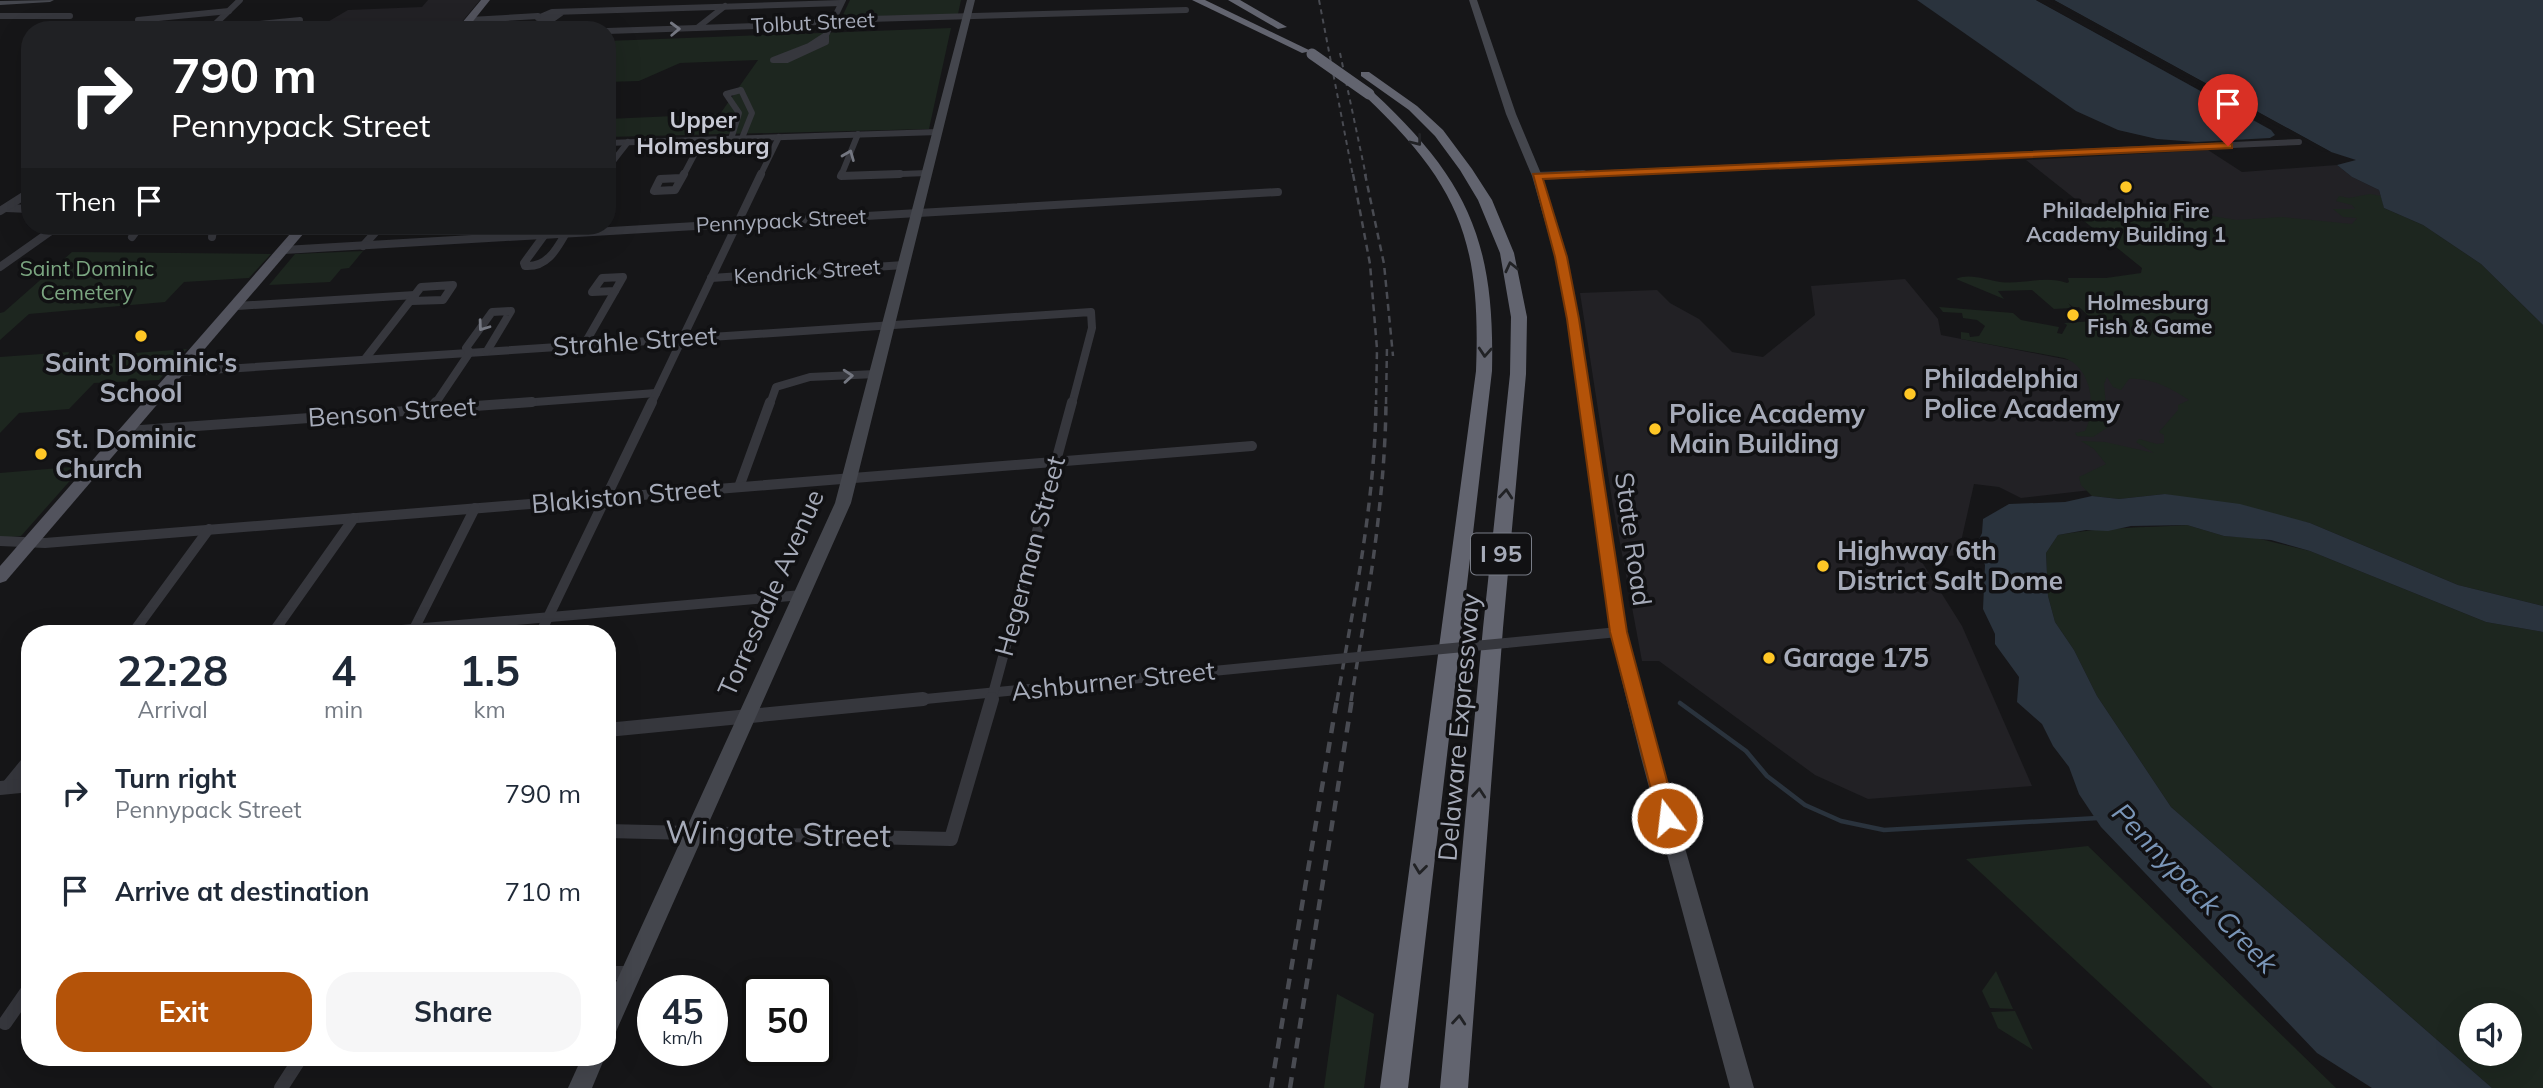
<!DOCTYPE html>
<html lang="en">
<head>
<meta charset="utf-8">
<style>
	body { margin:0; font-family:Mulish,sans-serif; background:#f6f6f7; color:#1f2937; height:100vh; display:flex; flex-direction:column; font-size:26px; white-space:nowrap }
	* { box-sizing:border-box; margin:0 }
	p { font-size:23px; color:#747a83 }
	.icon { flex:none; width:38px; height:38px; fill:none; stroke:currentColor; stroke-width:2; stroke-linecap:round; stroke-linejoin:round }
	.map { position:relative; flex:1; overflow:hidden }
	.side { position:absolute; left:21px; top:625px; width:595px; height:441px; display:flex; flex-direction:column; background:#fff; border-radius:28px; box-shadow:0 7px 28px #0002 }
	.side>* { flex:none }
	.guide { position:absolute; left:21px; top:21px; width:595px; height:214px; border-radius:28px; box-shadow:0 7px 28px #0002; background:#202124; color:#fff; overflow:hidden }
	.controls { position:absolute; left:2459px; top:1003px; display:grid; gap:14px }
	.controls a { display:grid; place-items:center; width:63px; height:63px; border-radius:50%; background:#fff; box-shadow:0 7px 28px #0002; font-size:35px }
	.speed { position:absolute; left:637px; top:975px; display:flex; gap:14px; font-size:35px; font-weight:700; text-align:center }
	.speed>* { display:grid; place-content:center; width:91px; height:91px; border-radius:50%; background:#fff; box-shadow:0 7px 28px #0002; line-height:1 }
	.speed small { font-size:18px; font-weight:400 }
	.speed .limit { border:4px solid #111; border-radius:10px; background:#fff; color:#111 }
	.pin { position:absolute; display:grid; place-items:center; width:60px; height:60px; color:#fff; margin:-72px -30px; border-radius:50% 50% 50% 0; rotate:-45deg; box-shadow:0 0 7px #0007 }
	.pin .icon { rotate:45deg }
	.me { position:absolute; width:77px; margin:-38px; rotate:345deg; stroke-linejoin:round; filter:drop-shadow(0 0 5px #0008) }
	.turn { display:flex; align-items:center; gap:24px; height:147px; padding:0 35px; font-size:32px }
	.turn .icon { width:91px; height:91px; stroke-width:2.5 }
	.turn b { display:block; font-size:49px; line-height:60px }
	.then { display:flex; align-items:center; height:66px; padding:0 35px; background:#0003; gap:14px; font-size:26px }
	.eta { display:flex; justify-content:space-evenly; align-items:center; height:119px; text-align:center }
	.eta b { font-size:42px; font-weight:700; line-height:49px }
	.primary-button { display:flex; gap:14px; margin-top:auto; padding:14px 35px }
	.primary-button a { flex:1; height:80px; border-radius:28px; background:#b45309; color:#fff; font-size:28px; font-weight:700; line-height:80px; text-align:center }
	.primary-button a+a { background:#f6f6f7; color:#1f2937 }
	ul { padding:0; list-style:none }
	li { display:flex; align-items:center; gap:21px; height:98px; padding:0 35px }
	li div { flex:1 }
	li b { display:block; font-size:26px }
	li em { font-style:normal }
	.map>svg:first-child { display:block }
</style>
</head>
<body>
<div class="map">
<svg width="2543" height="1088" viewBox="0 0 2543 1088">
	<rect width="100%" height="100%" fill="#161618"/>
	<g fill="#222125">
		<path d="M428,0H480L455,30H314L348,10L422,7Z"/>
		<path d="M2208,150L2242,172L2337,165L2352,177L2379,190L2384,208L2364,225L2154,221L2079,202L2026,160Z"/>
		<path d="M1905,279L1938,319L1941,335L2069,360L2276,405L2109,488L2021,498L1999,487L1974,484L1958,555L1920,559L1962,626L2032,786L1868,799L1815,775L1659,661H1642L1612,500L1580,293L1657,290L1670,303L1699,319L1732,352L1763,357L1815,315L1811,286Z"/>
	</g>
	<g fill="#1d261f" fill-rule="evenodd">
		<path d="M850,0H961L958,14L842,17Z"/>
		<path d="M951,28L929,129L607,137V119L720,114L758,60L680,63L639,81L607,82V41Z"/>
		<path d="M2370,194L2381,196L2384,208L2423,225L2481,264L2543,325V606L2458,585L2310,523L2165,494L2119,499L2092,496L2081,485L2079,477L2106,464L2094,449L2081,441L2105,442L2154,453L2136,442L2139,439L2157,444L2164,443V435L2159,432L2178,410V405L2189,400C2172,389 2151,377 2129,379L2121,390L2113,387L2107,377L2104,384L2108,427L2093,437L2077,436L2075,433L2085,431C2097,409 2092,367 2064,358L1961,339V332L1969,333L1970,337L1979,336L1985,326L1977,320L1963,318L1962,313L1943,312L1939,307L2013,313L2021,320L2059,327L2057,333L2062,334L2067,325L2064,323L2094,321L2079,307L2074,308L2068,303L2072,308L2054,309L2032,290L1998,291L2004,299L1956,279C1970,273 1986,280 2000,282C2023,285 2045,275 2067,283L2069,282L2068,278H2106L2141,273L2142,268L2073,212H2100L2131,222L2146,217H2158V214L2189,216L2186,212L2237,220L2282,217L2352,224L2357,218L2343,217L2333,209H2355L2352,205L2336,201L2339,196L2349,198Z"/>
		<path d="M363,251L349,268L341,269L330,282L269,285L295,254Z"/>
		<path d="M72,252L271,254L249,278L184,282L165,302L29,314L0,340V313L4,312Z"/>
		<path d="M187,349L159,380L94,383L69,409L19,413L0,433V357L69,352L68,355L79,354L82,357Z"/>
		<path d="M83,466L21,536L0,538V473Z"/>
		<path d="M2187,525L2224,536L2256,538L2310,551L2486,622L2543,632V1088H2492L2171,807L2097,696L2074,650L2055,622L2048,596L2046,553L2058,535C2100,527 2144,528 2187,525ZM2471,1015H2510V1054H2471Z"/>
		<path d="M2088,846L2336,1088H2213L1966,859Z"/>
		<path d="M1996,971L2013,1009L1990,1008L1982,991Z"/>
		<path d="M1337,994L1374,1014L1364,1088H1324Z"/>
		<path d="M2015,1011L2033,1050L1998,1028L1991,1012Z"/>
	</g>
	<g fill="#2a333d">
		<path d="M1917,0H2036L2271,130L2275,135L2270,138L2196,142L2157,139L2118,130L2076,111Z"/>
		<path d="M2054,0H2543V325L2481,264L2423,225L2384,208L2379,190L2352,177L2337,165L2356,160L2331,152Z"/>
		<path d="M2165,494L2240,504L2310,523L2458,585L2543,606V632L2486,622L2310,551L2271,540L2224,536L2187,525L2131,526L2108,531L2086,530L2058,535L2046,553L2048,596L2055,622L2074,650L2097,696L2171,807L2492,1088H2372L2317,1053L2101,827L2079,794L2069,767L2053,746L2042,724L2017,702L2019,677L1995,644V634L1983,609L1985,565L1976,546L1982,533L1983,519L2009,504L2065,502L2092,496L2119,499Z"/>
	</g>
	<g fill="#161618">
		<path d="M2036,0H2044L2086,22L2272,127L2276,131Z"/>
		<path d="M2050,0H2054L2331,152L2321,151Z"/>
	</g>
	<g fill="none" stroke-linecap="round" stroke-linejoin="round">
		<path stroke="#2a333d" stroke-width="4.5" d="M1680,703L1746,751L1767,776L1805,805L1841,821L1884,830L2098,818"/>
		<g stroke="#36373d" stroke-width="6">
			<path d="M561,13L554,18H538L552,12L841,3"/>
			<path d="M0,16H70"/>
			<path d="M138,20L229,11"/>
			<path d="M470,20L538,16"/>
			<path d="M697,28L725,6"/>
			<path d="M196,30L300,20"/>
			<path d="M209,30L240,0"/>
			<path d="M607,31L790,25L833,20L1186,10"/>
			<path d="M826,35V42L787,60H773L809,46Z"/>
			<path d="M826,35L843,0"/>
			<path d="M731,139L739,113L726,94L741,90L752,113L742,138"/>
			<path d="M607,143L938,132"/>
			<path d="M607,169L628,142"/>
			<path d="M683,176L702,140"/>
			<path d="M760,176L779,137"/>
			<path d="M841,176L858,134"/>
			<path d="M850,176L927,173"/>
			<path d="M1544,176L2299,142"/>
		</g>
		<g stroke="#36373d" stroke-width="8">
			<path d="M842,174L841,176L900,174"/>
			<path d="M1537,176L1583,174"/>
			<path d="M681,178L660,179L654,191L675,190L684,174"/>
			<path d="M6,208L30,209"/>
			<path d="M0,211L30,192"/>
			<path d="M551,226L524,263L525,266C550,268 559,244 570,226"/>
			<path d="M132,237L140,226"/>
			<path d="M212,237L213,230L218,226"/>
			<path d="M363,246L381,226"/>
			<path d="M284,250L1278,192"/>
			<path d="M0,267L58,226"/>
			<path d="M623,277L615,291L592,292L602,278Z"/>
			<path d="M711,278L904,265"/>
			<path d="M237,306L415,295"/>
			<path d="M584,345L615,291"/>
			<path d="M365,359L421,287L453,285L443,300L412,301"/>
			<path d="M179,372L1091,312L1092,328L1072,404"/>
			<path d="M435,404L470,352L466,348L492,312L511,311L487,351"/>
			<path d="M508,404L656,393"/>
			<path d="M651,404L761,174"/>
			<path d="M770,404L776,387L810,377L876,374"/>
		</g>
		<g stroke="#36373d" stroke-width="10">
			<path d="M431,409L436,402"/>
			<path d="M127,431L532,402"/>
			<path d="M739,487L770,402"/>
			<path d="M0,541L45,543L1252,446"/>
			<path d="M413,631L475,508"/>
			<path d="M132,634L209,529"/>
			<path d="M272,634L354,518"/>
			<path d="M356,634L802,595"/>
			<path d="M540,634L652,402"/>
			<path d="M1506,643L1618,632"/>
			<path d="M905,701L1326,660"/>
			<path d="M991,701L1072,402"/>
		</g>
		<g stroke="#36373d" stroke-width="14">
			<path d="M607,730L923,699"/>
			<path d="M8,787L30,760"/>
			<path d="M0,788L30,785"/>
			<path d="M607,831L951,839L992,699"/>
			<path d="M607,973H631"/>
			<path d="M5,1023L30,987"/>
			<path d="M281,1088L301,1057"/>
		</g>
		<g fill="#44464d" fill-rule="evenodd">
			<path d="M54,0L50,2L0,5V1Z"/>
			<path d="M967,0H975L851,503L618,1027L615,1034L607,1037V1002L835,503Z"/>
			<path d="M1469,0H1477L1516,114L1542,176L1567,257L1579,319L1626,632L1658,754L1754,1088H1730L1640,754L1610,632L1567,319L1555,257L1532,176L1506,114Z"/>
			<path d="M582,1057H605L592,1088H568Z"/>
		</g>
		<g fill="#52535d" fill-rule="evenodd">
			<path d="M481,0H490L466,30H456Z"/>
			<path d="M297,226H310L6,581L0,583V566Z"/>
		</g>
		<g fill="#62646f" fill-rule="evenodd">
			<path d="M1192,0H1205L1311,51L1302,53Z"/>
			<path d="M1228,0H1240L1287,27L1278,29Z"/>
			<path d="M1361,72H1369L1417,106L1443,130L1472,169L1492,200L1514,253L1527,317L1526,374L1503,628L1468,1088H1440L1483,628L1510,374L1511,317L1500,253L1478,200L1460,170L1435,136L1409,110L1361,76Z"/>
			<path d="M1365,92H1373C1468,180 1495,241 1492,371L1408,1088H1380L1476,371C1481,241 1460,186 1365,96Z"/>
		</g>
		<g stroke="#494b52" stroke-width="2" stroke-dasharray="5 4.5" stroke-linecap="butt">
			<path d="M1319,0L1353,176"/>
			<path d="M1340,53L1366,176"/>
		</g>
		<g stroke="#494b52" stroke-width="2.5" stroke-dasharray="7 5" stroke-linecap="butt">
			<path d="M1353,174L1370,264L1377,349L1376,404"/>
			<path d="M1365,174L1384,264L1393,356"/>
			<path d="M1386,404L1387,346"/>
		</g>
		<g stroke="#494b52" stroke-width="3.5" stroke-dasharray="9 7" stroke-linecap="butt">
			<path d="M1337,701C1354,602 1375,502 1376,402"/>
			<path d="M1351,701C1367,601 1385,503 1386,402"/>
		</g>
		<g stroke="#494b52" stroke-width="4.5" stroke-dasharray="11 9" stroke-linecap="butt">
			<path d="M1271,1088L1337,699"/>
			<path d="M1290,1088L1352,699"/>
		</g>
		<path stroke="#36373d" stroke-width="10" d="M1326,660L1506,643"/>
		<path stroke="#62646f" stroke-width="11" d="M1312,54L1369,94"/>
	</g>
	<defs><path id="oneway-chevron" d="M-2-3.5L2.5 0L-2 3.5" fill="none" stroke-width="1.6" stroke-linecap="round" stroke-linejoin="round" transform="scale(1.75)"/></defs>
	<g stroke="#747781">
		<use href="#oneway-chevron" transform="translate(675 29) rotate(-2)"/>
		<use href="#oneway-chevron" transform="translate(849 155) rotate(-68)"/>
		<use href="#oneway-chevron" transform="translate(483 326) rotate(126)"/>
		<use href="#oneway-chevron" transform="translate(848 376) rotate(-4)"/>
	</g>
	<g stroke="#212225">
		<use href="#oneway-chevron" transform="translate(1417 141) rotate(52)"/>
		<use href="#oneway-chevron" transform="translate(1511 267) rotate(-103)"/>
		<use href="#oneway-chevron" transform="translate(1485 352) rotate(94)"/>
		<use href="#oneway-chevron" transform="translate(1506 494) rotate(-85)"/>
		<use href="#oneway-chevron" transform="translate(1479 793) rotate(-85)"/>
		<use href="#oneway-chevron" transform="translate(1420 869) rotate(97)"/>
		<use href="#oneway-chevron" transform="translate(1459 1020) rotate(-85)"/>
	</g>
	<path fill="#b45309" stroke="#753606" stroke-width="2" d="M2228,143L2232,144V148L1543,179L1567,257L1579,319L1627,632L1677,818L1674,824L1667,826L1660,824L1610,632L1567,319L1555,257L1533,174Z"/>
	<g fill="#ffc726" stroke="#111113" stroke-width="2.5">
		<circle cx="2126" cy="187" r="7"/>
		<circle cx="2073" cy="315" r="7"/>
		<circle cx="141" cy="336" r="7"/>
		<circle cx="1910" cy="394" r="7"/>
		<circle cx="1655" cy="429" r="7"/>
		<circle cx="41" cy="454" r="7"/>
		<circle cx="1823" cy="566" r="7"/>
		<circle cx="1769" cy="658" r="7"/>
	</g>
	<g text-anchor="middle" stroke-width="7" stroke-linejoin="round" paint-order="stroke">
		<g font-size="21" fill="#a6abb9" stroke="#111113">
			<text transform="translate(813 23) rotate(-3)" y="7">Tolbut Street</text>
			<text transform="translate(781 221) rotate(-3)" y="7">Pennypack Street</text>
			<text transform="translate(807 272) rotate(-4)" y="7">Kendrick Street</text>
		</g>
		<g font-size="21" font-weight="bold" fill="#a6abb9" stroke="#111113">
			<text x="2126" y="218">Philadelphia Fire<tspan x="2126" dy="24">Academy Building 1</tspan></text>
			<text x="2087" y="310" text-anchor="start">Holmesburg<tspan x="2087" dy="24">Fish &amp; Game</tspan></text>
		</g>
		<g font-size="21" fill="#7ba681" stroke="#111113">
			<text x="87" y="276">Saint Dominic<tspan x="87" dy="24">Cemetery</tspan></text>
		</g>
		<g font-size="23" font-weight="bold" fill="#c8cad5" stroke="#111113">
			<text x="703" y="128">Upper<tspan x="703" dy="26">Holmesburg</tspan></text>
		</g>
		<rect fill="#111113" stroke="#797d87" stroke-width="2" x="1471" y="533.5" width="60" height="41" rx="5"/>
		<g font-size="24" font-weight="bold" fill="#a6abb9">
			<text x="1501" y="562">I 95</text>
		</g>
		<g font-size="26" fill="#a6abb9" stroke="#111113">
			<text transform="translate(635 341) rotate(-4)" y="9">Strahle Street</text>
			<text transform="translate(392 412) rotate(-4)" y="9">Benson Street</text>
			<text transform="translate(626 496) rotate(-5)" y="9">Blakiston Street</text>
			<text transform="translate(1633 539) rotate(82)" y="9">State Road</text>
			<text transform="translate(1030 556) rotate(-75)" y="9">Hegerman Street</text>
			<text transform="translate(771 593) rotate(-66)" y="9">Torresdale Avenue</text>
			<text transform="translate(1113 681) rotate(-6)" y="9">Ashburner Street</text>
			<text transform="translate(1459 727) rotate(-85)" y="9">Delaware Expressway</text>
		</g>
		<g font-size="26" font-weight="bold" fill="#a6abb9" stroke="#111113" text-anchor="start">
			<text x="141" y="372" text-anchor="middle">Saint Dominic's<tspan x="141" dy="30">School</tspan></text>
			<text x="1924" y="388">Philadelphia<tspan x="1924" dy="30">Police Academy</tspan></text>
			<text x="1669" y="423">Police Academy<tspan x="1669" dy="30">Main Building</tspan></text>
			<text x="55" y="448">St. Dominic<tspan x="55" dy="30">Church</tspan></text>
			<text x="1837" y="560">Highway 6th<tspan x="1837" dy="30">District Salt Dome</tspan></text>
			<text x="1783" y="667">Garage 175</text>
		</g>
		<g font-size="28" font-style="italic" fill="#7a96b8" stroke="#111113">
			<text transform="translate(2195 888) rotate(46)" y="10">Pennypack Creek</text>
		</g>
		<g font-size="32" fill="#a6abb9" stroke="#111113">
			<text transform="translate(778 834) rotate(1)" y="11">Wingate Street</text>
		</g>
	</g>
</svg>
<div class="controls">
<a><svg class="icon" aria-label="sound" viewBox="0 0 24 24"><path d="M4 9h4l5-4v14l-5-4H4zM17 9q2 3 0 6"/></svg></a>
</div>
<div class="speed"><div>45<small>km/h</small></div><div class="limit">50</div></div>
<div class="pin" style="left:2228px;top:146px;background:#d93025"><svg class="icon" aria-label="arrive" viewBox="0 0 24 24"><path d="M6 21V4h12l-3 4 3 4H6"/></svg></div>
<svg class="me" style="left:1667px;top:818px" viewBox="-20 -20 40 40"><circle r="17" fill="#b45309" stroke="#fff" stroke-width="3"/><path d="M0-11L8 9 0 5-8 9z" fill="#fff"/></svg>
<div class="guide">
<div class="turn"><svg class="icon" aria-label="right" viewBox="0 0 24 24"><path d="M7 20v-9h11M14 6l5 5-5 5"/></svg><div><b>790 m</b>Pennypack Street</div></div>
<div class="then">Then<svg class="icon" aria-label="arrive" viewBox="0 0 24 24"><path d="M6 21V4h12l-3 4 3 4H6"/></svg></div>
</div>
<section class="side">
<div class="eta">
<div><b>22:28</b><p>Arrival</p></div>
<div><b>4</b><p>min</p></div>
<div><b>1.5</b><p>km</p></div>
</div>
<ul>
<li><svg class="icon" aria-label="right" viewBox="0 0 24 24"><path d="M7 20v-9h11M14 6l5 5-5 5"/></svg><div><b>Turn right</b><p>Pennypack Street</p></div><em>790 m</em></li>
<li><svg class="icon" aria-label="arrive" viewBox="0 0 24 24"><path d="M6 21V4h12l-3 4 3 4H6"/></svg><div><b>Arrive at destination</b></div><em>710 m</em></li>
</ul>
<div class="primary-button"><a>Exit</a><a>Share</a></div>
</section>
</div>
</body>
</html>
